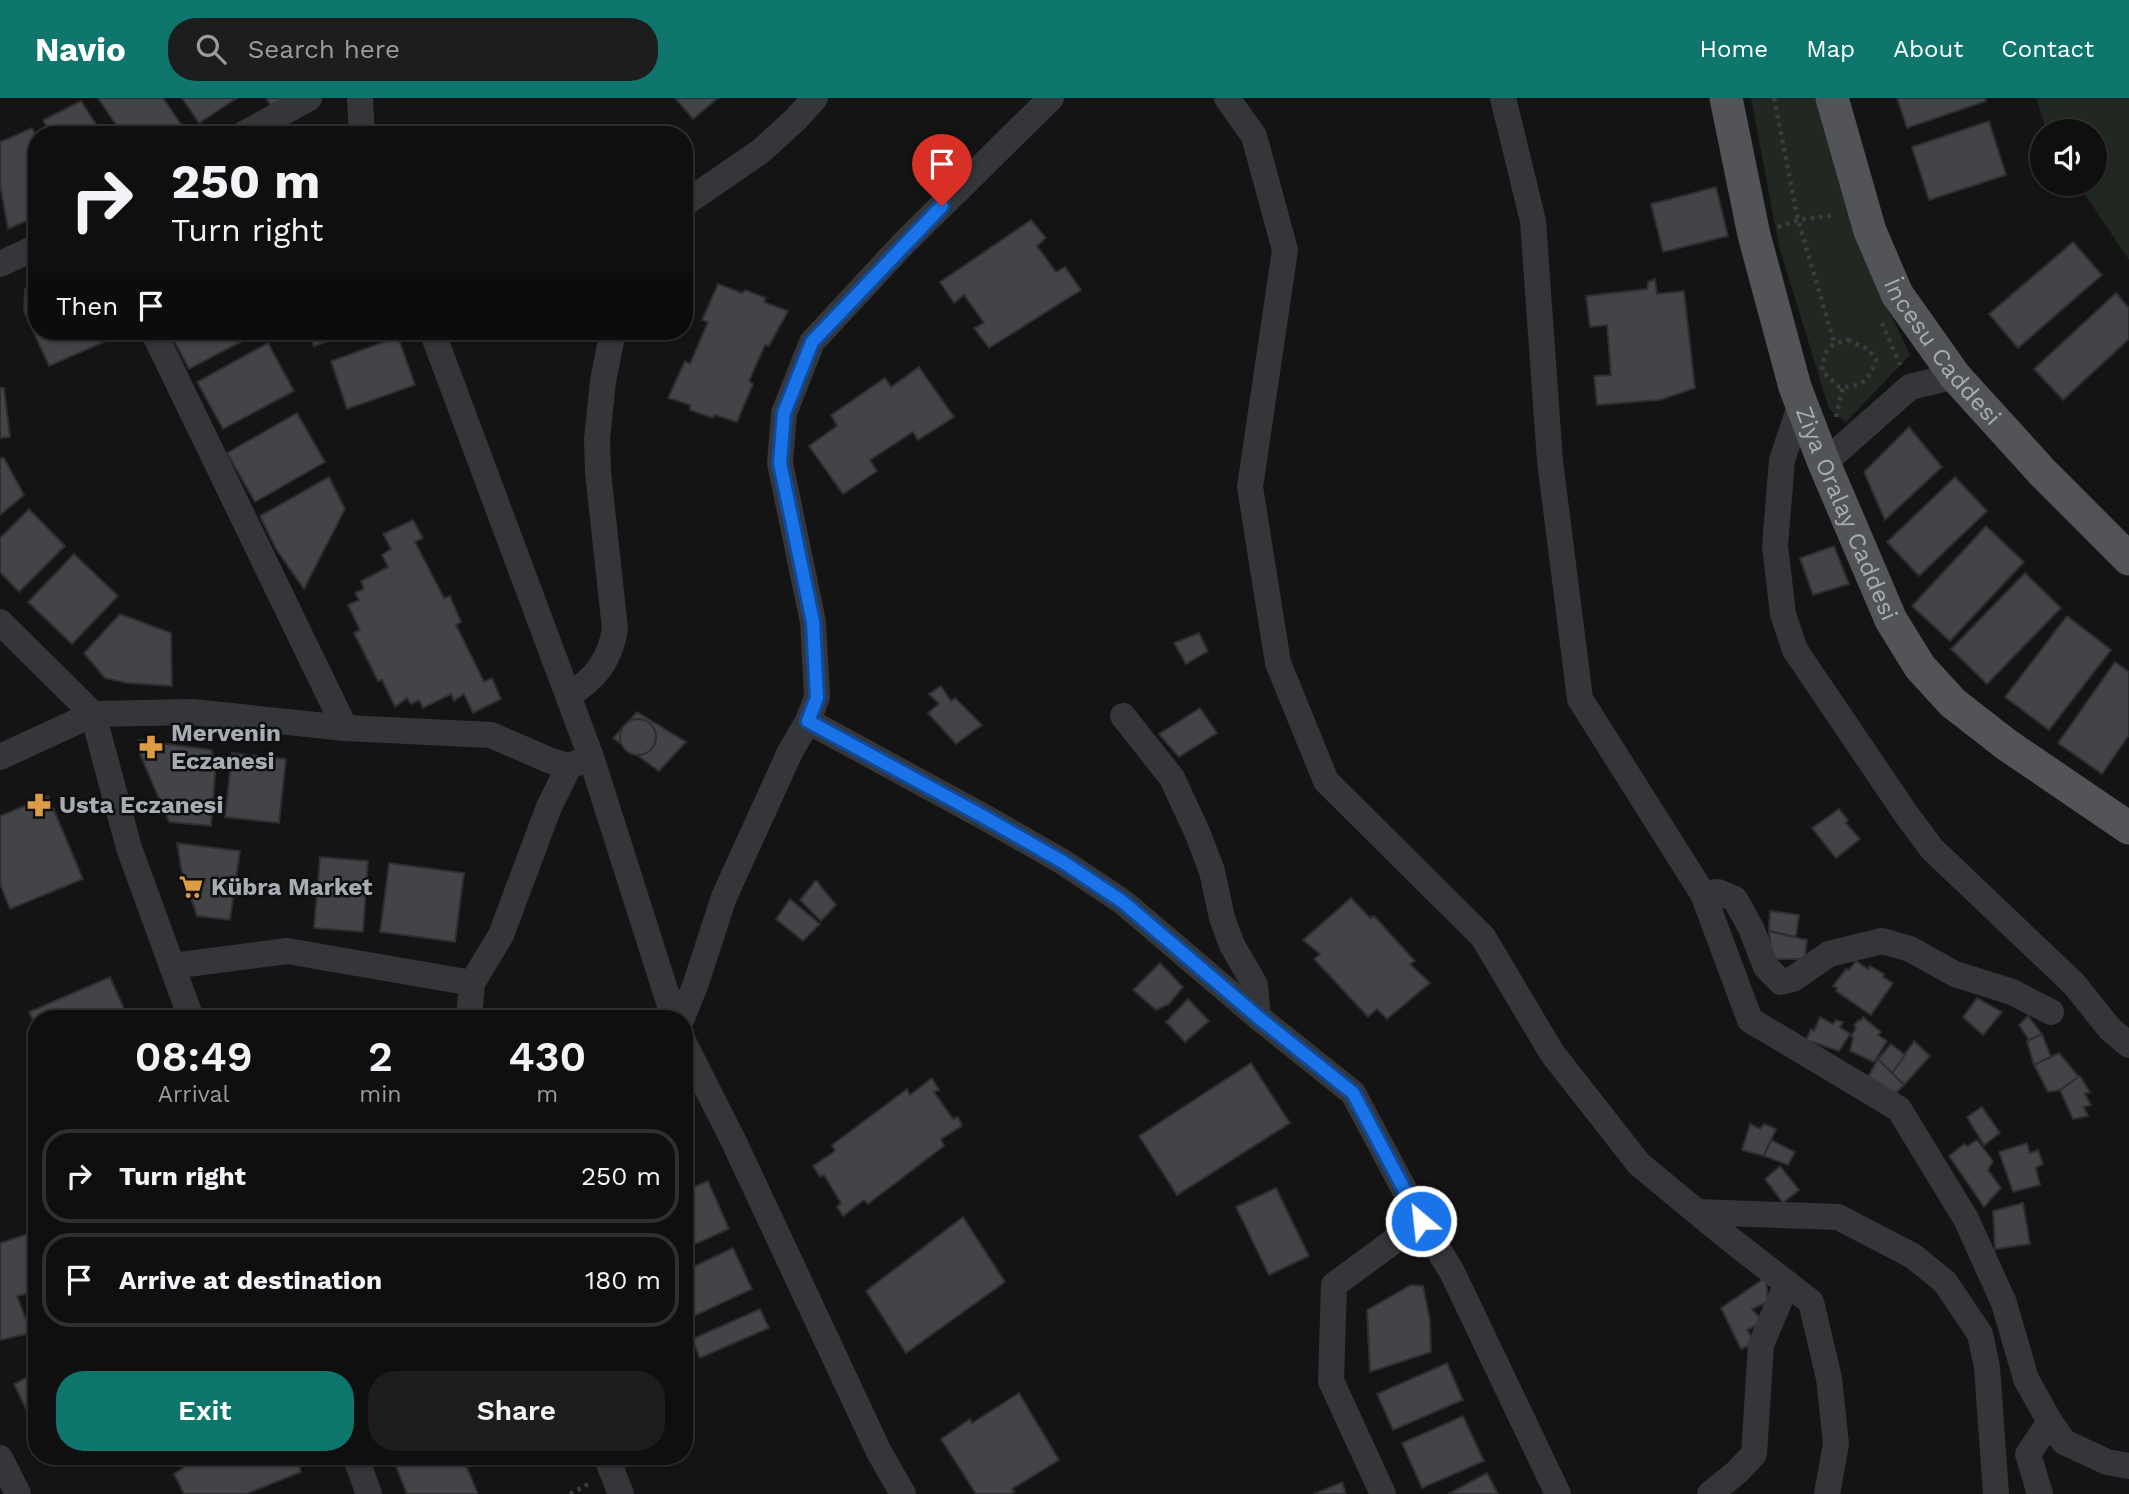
<!DOCTYPE html>
<html lang="en">
<head>
<meta charset="utf-8">
<style>
	body { margin:0; font-family:"Work Sans",sans-serif; background:#1d1d1e; color:#f1f3f6; height:100vh; display:flex; flex-direction:column; font-size:26px; white-space:nowrap }
	* { box-sizing:border-box; margin:0 }
	p { font-size:23px; color:#9b9c9f }
	.icon { flex:none; width:38px; height:38px; fill:none; stroke:currentColor; stroke-width:2; stroke-linecap:round; stroke-linejoin:round }
	.map { position:relative; flex:1; overflow:hidden }
	.drawer { position:absolute; left:28px; top:912px; width:665px; height:455px; display:flex; flex-direction:column; background:#0f0f10; border-radius:28px; box-shadow:0 2px 5px #0004,0 0 0 2px #2f2f30 }
	.drawer>* { flex:none }
	.top-card { position:absolute; left:28px; top:28px; width:665px; height:214px; border-radius:28px; box-shadow:0 2px 5px #0004,0 0 0 2px #2f2f30; background:#0f0f10; color:#f1f3f6; overflow:hidden }
	.fabs { position:absolute; left:2030px; top:21px; display:grid; gap:14px }
	.fabs a { display:grid; place-items:center; width:77px; height:77px; border-radius:50%; background:#0f0f10; box-shadow:0 2px 5px #0004,0 0 0 2px #2f2f30; font-size:35px }
	.pin { position:absolute; display:grid; place-items:center; width:60px; height:60px; color:#fff; margin:-72px -30px; border-radius:50% 50% 50% 0; rotate:-45deg; box-shadow:0 0 7px #0007 }
	.pin .icon { rotate:45deg }
	.me { position:absolute; width:77px; margin:-38px; rotate:332deg; stroke-linejoin:round; filter:drop-shadow(0 0 5px #0008) }
	.turn { display:flex; align-items:center; gap:24px; height:147px; padding:0 28px; font-size:32px }
	.turn .icon { width:91px; height:91px; stroke-width:2.5 }
	.turn b { display:block; font-size:49px; line-height:60px }
	.then { display:flex; align-items:center; height:66px; padding:0 28px; background:#0003; gap:14px; font-size:26px }
	.eta { display:flex; justify-content:space-evenly; align-items:center; height:119px; text-align:center }
	.eta b { font-size:42px; font-weight:600; line-height:49px }
	.primary-button { display:flex; gap:14px; margin-top:auto; padding:14px 28px }
	.primary-button a { flex:1; height:80px; border-radius:28px; background:#0f766e; color:#fff; font-size:28px; font-weight:600; line-height:80px; text-align:center }
	.primary-button a+a { background:#1d1d1e; color:#f1f3f6 }
	ul { padding:0; list-style:none }
	li { display:flex; align-items:center; gap:21px; height:94px; margin:0 14px 10px; padding:0 14px; border:4px solid #2f2f30; border-radius:28px }
	li div { flex:1 }
	li b { display:block; font-size:26px }
	li em { font-style:normal }
	header { display:flex; align-items:center; gap:42px; box-sizing:border-box; height:98px; padding:0 35px; background:#0f766e; color:#fff }
	header strong { font-size:33px }
	nav { display:flex; gap:38px; margin-inline-start:auto; font-size:24px }
	.search { width:490px; height:63px; background:#1d1d1e; display:flex; align-items:center; gap:18px; box-sizing:border-box; padding:0 24px; border-radius:28px; color:#9b9c9f; font-size:26px }
	.map>svg:first-child { display:block }
</style>
</head>
<body>
<header>
<strong>Navio</strong>
<div class="search"><svg class="icon" aria-label="search" viewBox="0 0 24 24"><circle cx="10" cy="10" r="6"/><path d="M15 15l6 6"/></svg>Search here</div>
<nav><a>Home</a><a>Map</a><a>About</a><a>Contact</a></nav>
</header>
<div class="map">
<svg width="2129" height="1396" viewBox="0 0 2129 1396">
	<rect width="100%" height="100%" fill="#141415"/>
	<g fill="#212821">
		<path d="M1751,0H1816L1870,174L1910,257L1846,324L1829,311L1779,148Z"/>
		<path d="M2036,0H2129V162L2078,86H2095V33H2047Z"/>
	</g>
	<g fill="#434448" stroke="#2e2e31" stroke-width="2">
		<path d="M98,0H163L185,32L178,37H123Z"/>
		<path d="M182,0H237L199,25Z"/>
		<path d="M266,0H287L272,10Z"/>
		<path d="M675,0H718L693,21Z"/>
		<path d="M1897,0H1985L1986,3L1907,30Z"/>
		<path d="M81,3L103,37H51L43,22Z"/>
		<path d="M1989,23L2006,77L1929,102L1912,49Z"/>
		<path d="M319,28L324,37H293V32Z"/>
		<path d="M32,30L37,40V118L8,131L0,86V44Z"/>
		<path d="M1716,89L1728,138L1663,154L1651,106Z"/>
		<path d="M1031,122L1046,140L1037,148L1056,174L1065,169L1081,192L989,250L974,230L984,225L964,197L954,205L940,184Z"/>
		<path d="M2073,144L2102,177L2018,250L1989,216Z"/>
		<path d="M1655,181L1657,196L1684,193L1695,290L1660,302L1597,307L1594,278L1611,277L1607,227L1590,229L1586,198L1647,191L1648,184Z"/>
		<path d="M37,185V233H107L111,241L49,268L24,213L25,191Z"/>
		<path d="M718,186L742,195L745,192L766,200L764,204L788,213L769,248L765,247L749,283L753,286L737,324L715,317L713,320L690,312V307L668,300L685,263L690,266L708,224L702,222Z"/>
		<path d="M2116,195L2129,210V241L2063,302L2034,271Z"/>
		<path d="M169,233H262L189,271Z"/>
		<path d="M308,233H358L314,248Z"/>
		<path d="M398,239L415,287L347,311L331,263Z"/>
		<path d="M268,245L294,293L223,331L197,284Z"/>
		<path d="M919,269L954,319L918,342L913,334L870,362L877,373L843,396L809,348L837,328L831,317L885,280L891,289Z"/>
		<path d="M0,290H4L10,339L0,340Z"/>
		<path d="M297,315L325,364L255,404L227,355Z"/>
		<path d="M1909,329L1942,369L1885,422L1864,374Z"/>
		<path d="M0,360H4L24,397L0,417Z"/>
		<path d="M329,379L345,411L304,491L276,451L260,418Z"/>
		<path d="M1955,379L1987,413L1919,478L1887,444Z"/>
		<path d="M29,411L65,448L19,494L0,474V440Z"/>
		<path d="M413,422L423,440L415,444L444,500L450,498L461,524L456,527L484,584L492,580L501,601L473,615L464,596L454,603L451,596L423,610L419,602L411,606L407,600L395,609L382,582L378,583L354,535L360,532L348,507L359,502L355,495L364,491L361,483L388,469L382,457L391,451L383,436Z"/>
		<path d="M1986,428L2024,464L1950,543L1912,508Z"/>
		<path d="M1834,448L1849,486L1813,497L1800,460Z"/>
		<path d="M74,456L118,498L72,546L28,504Z"/>
		<path d="M2025,475L2061,510L1987,586L1951,551Z"/>
		<path d="M120,516L171,535L172,588L127,585L105,580L84,555Z"/>
		<path d="M2067,518L2111,552L2049,632L2005,599Z"/>
		<path d="M1199,535L1208,553L1186,566L1174,545Z"/>
		<path d="M2115,564L2129,574V637L2102,676L2058,645Z"/>
		<path d="M941,588L951,603L955,600L982,627L956,646L928,615L939,606L929,596Z"/>
		<path d="M1200,610L1217,635L1179,659L1159,636Z"/>
		<path d="M637,614L686,644L659,673L613,640Z"/>
		<circle cx="638" cy="639" r="18"/>
		<path d="M139,642L211,652L216,664L211,728L169,724L139,654Z"/>
		<path d="M232,655L286,661L279,725L225,719Z"/>
		<path d="M48,698L83,781L10,811L0,786V718Z"/>
		<path d="M1839,711L1848,722L1846,725L1860,741L1836,760L1812,730Z"/>
		<path d="M177,745L240,753L230,822L197,818L181,770Z"/>
		<path d="M320,759L368,763L363,834L314,830Z"/>
		<path d="M389,765L464,775L455,844L380,834Z"/>
		<path d="M816,782L836,807L821,823L800,802Z"/>
		<path d="M1351,800L1370,820L1374,818L1415,863L1410,866L1430,885L1387,921L1377,911L1368,919L1314,861L1320,856L1303,842Z"/>
		<path d="M790,801L820,826L803,843L776,821Z"/>
		<path d="M1770,813L1799,817L1796,839L1769,833Z"/>
		<path d="M1769,833L1807,842L1805,861H1772Z"/>
		<path d="M1856,863L1868,871L1870,868L1884,876L1883,879L1893,885L1871,917L1836,893L1837,890L1833,888L1846,871L1849,872Z"/>
		<path d="M1160,865L1183,889L1169,906L1156,912L1133,892Z"/>
		<path d="M110,879L128,920H37V931L29,914Z"/>
		<path d="M1977,900L2002,914L1983,937L1963,919Z"/>
		<path d="M1188,901L1209,923L1185,944L1166,924Z"/>
		<path d="M2028,918L2042,936L2029,942L2019,927Z"/>
		<path d="M1820,919L1833,926L1836,922L1843,924L1840,929L1850,936L1839,953L1806,942L1811,931L1814,933Z"/>
		<path d="M1863,919L1881,934L1878,937L1887,943L1874,964L1850,953L1853,940L1851,938L1856,930L1854,927L1859,922L1861,923Z"/>
		<path d="M2042,936L2051,959L2034,967L2027,943Z"/>
		<path d="M1914,943L1930,958L1904,987L1892,975Z"/>
		<path d="M1891,946L1905,957L1892,975L1878,961Z"/>
		<path d="M2059,955L2079,979L2060,992L2048,994L2034,967Z"/>
		<path d="M1878,961L1904,987L1892,999L1867,981Z"/>
		<path d="M1251,965L1290,1025L1177,1097L1139,1038Z"/>
		<path d="M2080,978L2090,994L2085,996L2091,1007L2084,1009L2088,1018L2073,1021L2060,992Z"/>
		<path d="M932,980L939,992L934,994L953,1021L958,1019L962,1028L941,1041L944,1048L868,1106L864,1102L843,1118L837,1109L841,1105L824,1077L820,1079L813,1068L835,1053L832,1047L907,991L910,997Z"/>
		<path d="M1982,1009L2000,1035L1984,1047L1967,1019Z"/>
		<path d="M1750,1026L1760,1031L1764,1026L1776,1031L1764,1058L1742,1052Z"/>
		<path d="M1771,1042L1795,1054L1788,1067L1764,1058Z"/>
		<path d="M1977,1042L1993,1063L1988,1072L2001,1090L1984,1109L1949,1058L1964,1046L1967,1048Z"/>
		<path d="M2027,1045L2030,1055L2038,1052L2043,1066L2036,1070L2040,1087L2013,1094L1999,1054Z"/>
		<path d="M1780,1068L1799,1092L1783,1105L1765,1081Z"/>
		<path d="M708,1083L729,1131L684,1151V1093Z"/>
		<path d="M1276,1090L1309,1158L1269,1177L1236,1109Z"/>
		<path d="M2023,1105L2030,1146L1995,1151L1993,1113Z"/>
		<path d="M963,1119L1005,1184L906,1255L866,1193Z"/>
		<path d="M37,1133V1183L27,1188L29,1195L17,1198L31,1235L0,1242V1145Z"/>
		<path d="M733,1150L752,1191L692,1219L684,1202V1173Z"/>
		<path d="M1766,1179L1768,1204L1752,1211L1764,1224L1747,1232L1755,1245L1741,1251L1721,1210Z"/>
		<path d="M1411,1187L1423,1188L1430,1222L1431,1254L1370,1274L1367,1212Z"/>
		<path d="M760,1211L769,1230L700,1260L692,1241Z"/>
		<path d="M1447,1265L1463,1302L1393,1332L1377,1296Z"/>
		<path d="M37,1274V1334L14,1286Z"/>
		<path d="M1019,1295L1059,1362L1012,1391L1015,1394L1011,1396H976L941,1341L970,1321L972,1325Z"/>
		<path d="M1463,1318L1484,1363L1422,1390L1402,1345Z"/>
		<path d="M178,1358H296L301,1374L246,1396H184L174,1376L183,1370Z"/>
		<path d="M392,1358H462L478,1396H407Z"/>
		<path d="M1487,1375L1498,1396H1448Z"/>
		<path d="M1342,1384L1346,1396H1314Z"/>
	</g>
	<g fill="none" stroke-linecap="round" stroke-linejoin="round">
		<g stroke="#3b3d41" stroke-width="4.5" stroke-dasharray="3.5 5" stroke-linecap="butt">
			<path d="M1774,0L1798,122L1834,244"/>
			<path d="M1778,129L1798,122L1835,117"/>
			<path d="M1882,225L1901,269"/>
			<path d="M1848,242L1869,252L1876,262C1868,283 1863,289 1839,289L1822,273C1824,253 1827,246 1848,242Z"/>
			<path d="M1836,319L1843,289"/>
			<path d="M570,1396L592,1384"/>
		</g>
		<g stroke="#35363a" stroke-width="26">
			<path d="M360,0L362,37"/>
			<path d="M1227,0L1254,38L1285,152L1250,389L1278,565L1326,683L1483,839L1552,955L1639,1066L1726,1138L1811,1204L1829,1280L1836,1346L1827,1396"/>
			<path d="M1503,0L1533,123L1550,363L1580,601L1703,796L1750,922L1899,1011L1966,1121L2004,1205L2026,1281L2050,1324L2064,1344L2107,1364L2129,1368"/>
			<path d="M242,37L309,0"/>
			<path d="M684,106L761,53L796,21L815,0"/>
			<path d="M0,166L37,149"/>
			<path d="M153,233L345,630"/>
			<path d="M432,233L591,659L674,920"/>
			<path d="M1801,305L1782,362L1775,448L1783,516L1795,552L1906,716L1932,751L2074,886L2110,931L2129,947"/>
			<path d="M1824,365L1910,289L1955,278"/>
			<path d="M0,524L93,616L129,750L191,920"/>
			<path d="M568,597C595,582 610,562 615,531L598,374L597,342L603,283L613,233"/>
			<path d="M1123,618L1172,680L1197,734L1212,773L1222,820L1232,847L1255,887L1258,919"/>
			<path d="M808,623L986,720L1063,764L1123,804L1258,919L1353,995L1421,1123L1334,1187L1331,1283L1383,1396"/>
			<path d="M0,659L93,616L192,614L345,630L491,637L551,663L569,668"/>
			<path d="M1703,796L1718,794L1735,801L1751,830L1766,869L1781,884L1793,881L1829,856L1882,843L1910,851L1955,876L2012,894L2051,914"/>
			<path d="M172,868L287,853L472,885"/>
			<path d="M469,920L472,885L501,837L549,709L569,668L585,662"/>
			<path d="M682,920L696,885L724,799L790,654L808,623L817,599L813,524L780,365L784,315L812,244L905,144L1051,0"/>
			<path d="M684,945L734,1044L879,1354L903,1396"/>
			<path d="M1697,1114L1838,1119L1913,1158L1945,1184L1980,1236L1987,1269L1996,1396"/>
			<path d="M1421,1123L1452,1174L1558,1396"/>
			<path d="M355,1358L369,1396"/>
			<path d="M606,1358L621,1396"/>
			<path d="M0,1360L18,1396"/>
			<path d="M1710,1396L1737,1374L1754,1356L1761,1247L1787,1185"/>
			<path d="M2040,1396L2028,1356L2050,1324"/>
		</g>
		<g stroke="#525458" stroke-width="33">
			<path id="s1" d="M1726,0L1754,137L1795,289L1824,365L1891,522L1920,569L1953,605L2007,647L2129,730"/>
			<path id="s2" d="M1832,0L1870,133L1897,196L1955,278L2043,375L2129,461"/>
		</g>
	</g>
	<g fill="none" stroke-linecap="round" stroke-linejoin="round">
		<g stroke="#114b97" stroke-width="18">
			<path id="route" d="M942,108L812,244L784,315L780,365L813,524L817,600L808,623L986,720L1063,764L1123,804L1258,919L1353,995L1421,1123"/>
		</g>
		<use href="#route" stroke="#1a73e8" stroke-width="12"/>
	</g>
	<defs>
		<g id="pharmacy-bare" transform="scale(1.89)"><path d="M-2-6h4v4h4v4h-4v4h-4v-4h-4v-4h4Z" fill="#dc9c45" stroke="#0f0f10" stroke-width="2.5" paint-order="stroke"/></g>
		<g id="supermarket-bare" transform="scale(1.89)"><path d="M-6-5.5h2.5l.6 2H6L4.5 2H-2.5L-4.4-4H-6ZM-1.5 3.2a1.3 1.3 0 1 0 .1 0ZM3 3.2a1.3 1.3 0 1 0 .1 0Z" fill="#dc9c45" stroke="#0f0f10" stroke-width="2.5" paint-order="stroke"/></g>
	</defs>
	<g fill-rule="evenodd">
		<use href="#pharmacy-bare" x="151" y="649"/>
		<use href="#pharmacy-bare" x="39" y="707"/>
		<use href="#supermarket-bare" x="191" y="789"/>
	</g>
	<g text-anchor="middle" stroke-width="5" stroke-linejoin="round" paint-order="stroke">
		<g font-size="24" fill="#a7acb4" stroke="#0f0f10">
			<text dy="8" stroke="none"><textPath href="#s2" startOffset="280">İncesu Caddesi</textPath></text>
			<text dy="8" stroke="none"><textPath href="#s1" startOffset="434">Ziya Oralay Caddesi</textPath></text>
		</g>
		<g font-size="24" font-weight="bold" fill="#a7acb4" stroke="#0f0f10" text-anchor="start">
			<text x="171" y="643">Mervenin<tspan x="171" dy="28">Eczanesi</tspan></text>
			<text x="59" y="715">Usta Eczanesi</text>
			<text x="211" y="797">Kübra Market</text>
		</g>
	</g>
</svg>
<div class="fabs">
<a><svg class="icon" aria-label="sound" viewBox="0 0 24 24"><path d="M4 9h4l5-4v14l-5-4H4zM17 9q2 3 0 6"/></svg></a>
</div>
<div class="pin" style="left:942px;top:108px;background:#d93025"><svg class="icon" aria-label="arrive" viewBox="0 0 24 24"><path d="M6 21V4h12l-3 4 3 4H6"/></svg></div>
<svg class="me" style="left:1421px;top:1123px" viewBox="-20 -20 40 40"><circle r="17" fill="#1a73e8" stroke="#fff" stroke-width="3"/><path d="M0-11L8 9 0 5-8 9z" fill="#fff"/></svg>
<div class="top-card">
<div class="turn"><svg class="icon" aria-label="right" viewBox="0 0 24 24"><path d="M7 20v-9h11M14 6l5 5-5 5"/></svg><div><b>250 m</b>Turn right</div></div>
<div class="then">Then<svg class="icon" aria-label="arrive" viewBox="0 0 24 24"><path d="M6 21V4h12l-3 4 3 4H6"/></svg></div>
</div>
<section class="drawer">
<div class="eta">
<div><b>08:49</b><p>Arrival</p></div>
<div><b>2</b><p>min</p></div>
<div><b>430</b><p>m</p></div>
</div>
<ul>
<li><svg class="icon" aria-label="right" viewBox="0 0 24 24"><path d="M7 20v-9h11M14 6l5 5-5 5"/></svg><div><b>Turn right</b></div><em>250 m</em></li>
<li><svg class="icon" aria-label="arrive" viewBox="0 0 24 24"><path d="M6 21V4h12l-3 4 3 4H6"/></svg><div><b>Arrive at destination</b></div><em>180 m</em></li>
</ul>
<div class="primary-button"><a>Exit</a><a>Share</a></div>
</section>
</div>
</body>
</html>
